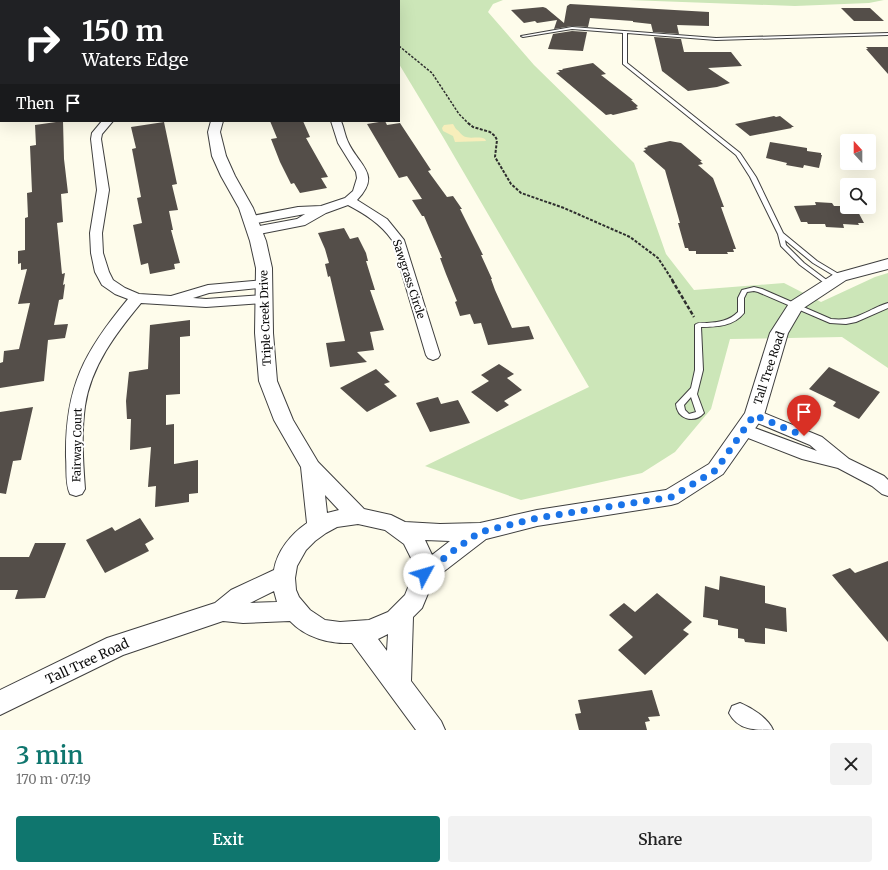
<!DOCTYPE html>
<html lang="en">
<head>
<meta charset="utf-8">
<style>
	body { margin:0; font-family:Merriweather,serif; background:#f2f2f2; color:#222; height:100vh; display:flex; flex-direction:column; font-size:15px; white-space:nowrap }
	* { box-sizing:border-box; margin:0 }
	p { font-size:13px; color:#767676 }
	.icon { flex:none; width:22px; height:22px; fill:none; stroke:currentColor; stroke-width:2; stroke-linecap:round; stroke-linejoin:round }
	.map { position:relative; height:730px; overflow:hidden }
	.side { display:flex; flex-direction:column; background:#fff; flex:1 }
	.side>* { flex:none }
	.guide { position:absolute; left:0px; top:0px; width:400px; height:122px; box-shadow:0 4px 16px #0002; background:#202124; color:#fff; overflow:hidden }
	.needle { width:26px; rotate:339deg }
	.tools { position:absolute; left:840px; top:134px; display:grid; gap:8px }
	.tools a { display:grid; place-items:center; width:36px; height:36px; border-radius:4px; background:#fff; box-shadow:0 4px 16px #0002; font-size:20px }
	.pin { position:absolute; display:grid; place-items:center; width:34px; height:34px; color:#fff; margin:-41px -17px; border-radius:50% 50% 50% 0; rotate:-45deg; box-shadow:0 0 4px #0007 }
	.pin .icon { rotate:45deg }
	.me { position:absolute; width:44px; margin:-22px; rotate:51deg; stroke-linejoin:round; filter:drop-shadow(0 0 3px #0008) }
	.turn { display:flex; align-items:center; gap:14px; height:84px; padding:0 16px; font-size:18px }
	.turn .icon { width:52px; height:52px; stroke-width:2.5 }
	.turn b { display:block; font-size:28px; line-height:34px }
	.then { display:flex; align-items:center; height:38px; padding:0 16px; background:#0003; gap:8px; font-size:15px }
	.round { display:grid; place-items:center; flex:none; width:42px; height:42px; border-radius:4px; background:#f2f2f2 }
	.head { display:flex; align-items:center; justify-content:space-between; height:68px; padding:0 16px }
	h1 { font-size:24px; font-weight:600; line-height:30px; color:#0f766e }
	.cta { display:flex; gap:8px; margin-top:auto; padding:8px 16px }
	.cta a { flex:1; height:46px; border-radius:4px; background:#0f766e; color:#fff; font-size:16px; font-weight:600; line-height:46px; text-align:center }
	.cta a+a { background:#f2f2f2; color:#222 }
	.map>svg:first-child { display:block }
</style>
</head>
<body>
<div class="map">
<svg width="888" height="730" viewBox="0 0 888 730">
	<rect width="100%" height="100%" fill="#fefceb"/>
	<g fill="#cce6b8">
		<path d="M0,0H503L493,4L488,12L534,65L634,163L666,254L694,290L784,283L821,302L875,277L888,273V368L842,337L730,339L711,409L675,452L642,473L521,500L425,466L589,387L443,137L399,64V1H1L0,124Z"/>
		<path d="M628,0H884L869,3L795,6Z"/>
	</g>
	<path fill="#f7eebb" d="M453,124L456,129C460,131 461,136 466,137C472,139 479,136 485,139L486,141L455,142L453,136L443,131L442,128L444,125Z"/>
	<g fill="#544e49">
		<path d="M570,4L709,12V26L677,25L679,34L653,32L651,24L633,22V21L590,18L588,27L572,26L554,29L557,20L537,23L535,21L524,23L511,10L543,7L546,8L564,23L567,6Z"/>
		<path d="M841,8H870L884,21H854Z"/>
		<path d="M572,31L587,32L583,51L548,49L553,34Z"/>
		<path d="M654,37L681,39L684,52H731L742,66L708,68L730,83L717,87L688,91L662,71Z"/>
		<path d="M866,47H888V74L866,49H868Z"/>
		<path d="M593,63L606,74L601,75L633,100H631L638,106L636,107L638,109L613,115L611,114L606,115L556,73L560,72L558,70H563L562,69Z"/>
		<path d="M774,116L776,117L780,116L794,127H791L792,128L750,136L735,124Z"/>
		<path d="M63,121L64,159L68,193L61,194L63,222L57,223L62,274L65,273L63,285L65,284L63,299L59,300L54,325L68,324L65,338L48,340L44,381L0,388V363L3,362L4,351L19,349L30,303L18,304L27,269L21,270V263L18,264V251L25,250V218L28,217L27,193L32,192L30,146L36,145L35,125Z"/>
		<path d="M270,121H303L310,137L306,138L328,177L321,178L327,188L300,193L294,183L291,184L280,162L271,139L277,138Z"/>
		<path d="M385,121L387,125L400,123L431,170L428,171L447,197L453,196L462,209H460L483,255H481L492,279H491L495,290L512,328L529,326L534,339L488,345L481,323L474,324L470,314L460,316L455,302L457,301L446,274L440,258H442L424,216H422L412,200L422,199L407,176L399,178L367,124Z"/>
		<path d="M164,122L177,184L172,185L178,210L169,211L173,230H171L180,263L174,264L175,269L150,274L148,263L141,265L133,225L142,223L137,198L141,197L132,149L136,148L131,127Z"/>
		<path d="M670,141L681,143L702,161H700L703,164L698,165L713,178L724,207H721L736,249H733L734,252H727L728,254H696V251H689L688,248H685L678,223H680L665,170L643,151L646,150L644,148L648,147L647,146Z"/>
		<path d="M770,142L807,148V151L821,153V155H822L819,168L804,165L803,168L786,165L787,163L766,158Z"/>
		<path d="M815,202L832,203L834,206H847V208H856L864,223H858L859,225L843,224L844,228L826,227L825,224H808L807,222H801L794,206L816,205Z"/>
		<path d="M344,228L350,239L358,237L366,253L368,261H366L375,290H370L384,330L370,332L374,350L357,352L367,362L330,367L326,343L345,341L330,276L328,277L325,264L329,263L325,249L318,233Z"/>
		<path d="M190,320V336L180,337V394L166,395V425L174,424V464L198,460V493L189,494V502L155,507L156,486L148,487L151,447L130,450L131,419H127L126,401L129,372L148,369L150,325Z"/>
		<path d="M499,364L514,374L507,378L522,390L504,401L509,405L497,412L471,392L489,381L481,375Z"/>
		<path d="M829,367L880,392L859,419L833,406L836,402L809,389Z"/>
		<path d="M376,369L390,382L384,384L397,396L367,412L340,388Z"/>
		<path d="M438,397L441,404L458,400L470,423L430,432L416,403Z"/>
		<path d="M33,407L21,460L13,461L6,494L0,493V412Z"/>
		<path d="M140,518L154,539L145,544L149,551L105,573L86,540L112,527L115,531Z"/>
		<path d="M35,543H66L45,598L15,599L18,590H0V557H29Z"/>
		<path d="M888,561V642L832,575L850,568L855,573Z"/>
		<path d="M720,576L765,586V603L786,608L787,632L765,628V644L745,642L744,639L738,638V629L718,625V620L703,617L705,586L719,590Z"/>
		<path d="M657,593L692,622L683,630L689,634L645,675L618,650L633,637L609,615L624,603L635,612Z"/>
		<path d="M652,690L660,716L648,717L650,721L645,722L647,730H579L575,714L581,713L578,700Z"/>
	</g>
	<g fill="none" stroke-linecap="round" stroke-linejoin="round">
		<g stroke="#3f3f3f" stroke-width="2">
			<g id="service">
				<path d="M572,27L716,38L888,33V35L716,40L627,33V63L740,153L756,177L783,233L817,261L842,276L843,277L842,278H838L813,263L785,240L786,245L804,263L832,284L831,285H827L800,265L781,246L778,234L750,177L736,155L623,64V33L572,29L523,37L521,36Z"/>
				<path d="M754,287L762,289L831,319C857,322 866,310 888,303V308L856,322L846,324L830,323L758,292L754,291L747,292L744,298V313C734,326 717,327 701,327L703,370L697,394L704,413C694,424 677,419 676,404L691,388L695,370V325C698,322 702,323 707,323C719,322 729,321 738,312V298L742,290ZM691,397L696,412L689,414L685,410L684,405Z"/>
			</g>
		</g>
		<g stroke="#3f3f3f" stroke-width="2">
			<g id="minor">
				<path d="M102,121H113L102,134L101,139L109,190L102,233L103,253L109,272L113,280L125,288L139,294L171,296L208,285L264,280L269,281L271,284L269,287L209,293L193,298L206,299L264,295L269,296L271,299L269,302L264,303L206,307L141,303C116,333 91,366 85,406C81,434 83,462 85,489L82,494L76,496L70,494C65,484 67,469 66,457C65,387 84,352 128,299L115,294L102,285L95,272L91,253L90,233L97,190L91,139L92,133Z"/>
				<path d="M331,121H341C344,128 345,136 348,142C359,166 382,174 357,200L387,219L404,240L440,355L438,358L433,360L428,358L426,355L392,240C381,224 365,214 348,205L326,213L305,225L254,235L250,234L248,231L250,228L254,227L297,219L305,214L251,224L247,223L245,220L247,217L298,207L321,206L345,198L353,191L357,178L356,172L338,143Z"/>
				<path d="M754,409L822,437L849,459L884,476L888,480V496L882,494L872,486L838,468L802,459L738,434L736,430L738,426L744,424L817,451L810,445L748,419L746,415L748,411Z"/>
				<path d="M740,703C752,708 768,718 773,730C754,730 738,730 729,713L732,706Z"/>
			</g>
		</g>
		<g stroke="#3f3f3f" stroke-width="2">
			<g id="tertiary">
				<rect x="157" y="0" width="10" height="1"/>
				<path d="M211,121H223L220,132L226,156L235,176L253,208L266,241L272,268L273,333L277,381L293,420L318,462L364,509L391,515L405,522L440,524L480,523L537,510L666,490L709,464L745,413L770,333L790,302L834,274L888,259V269L846,280L802,309L788,333L764,415L761,420L723,474L678,503L671,505L537,526L486,539L434,579L422,608L413,617L411,681L441,721L445,730H416L352,643C330,644 306,638 290,621L243,623L223,621L123,655L0,715V690L107,638L215,603L231,590L274,570C277,551 291,534 307,523L301,467L274,420L259,381L255,333L256,268L250,241L239,208L221,176L212,156L208,132ZM325,495L339,510L327,513ZM358,524L385,530L404,544L411,558V580L405,595L388,612L369,620L340,622L325,620L310,610L299,597L296,590L295,578L297,566L306,550L315,541L326,533L337,527ZM425,540L450,541L432,555ZM274,591L277,602L250,603ZM388,634L387,651L378,639Z"/>
			</g>
		</g>
		<g stroke="#2e2e2e" stroke-width="1.5" stroke-dasharray="2.5 1.5" stroke-linecap="butt">
			<path d="M40,1L42,0"/>
			<path d="M399,46L432,73L459,114L469,124"/>
		</g>
		<path stroke="#2e2e2e" stroke-width="2" stroke-dasharray="3 1.5" stroke-linecap="butt" d="M468,123L473,127L490,132L495,136L497,140L495,157L511,184L521,193L564,208L630,237L658,258L673,281"/>
		<path stroke="#2e2e2e" stroke-width="2.5" stroke-dasharray="4 2" stroke-linecap="butt" d="M672,280L694,317"/>
		<use href="#service" fill="#fff" fill-rule="evenodd"/>
		<use href="#minor" fill="#fff" fill-rule="evenodd"/>
		<use href="#tertiary" fill="#fff" fill-rule="evenodd"/>
	</g>
	<g fill="none" stroke-linecap="round" stroke-linejoin="round">
		<path stroke="#1a73e8" stroke-width="7" stroke-dasharray="0 12.6" d="M424,574L457,548L480,532L537,518L671,497L716,470L754,415L804,436"/>
	</g>
	<g text-anchor="middle" stroke-width="4" stroke-linejoin="round" paint-order="stroke">
		<g font-size="11" fill="#0c0c0c" stroke="#fff">
			<text transform="translate(409 279) rotate(72)" y="4">Sawgrass Circle</text>
			<text transform="translate(265 318) rotate(-92)" y="4">Triple Creek Drive</text>
			<text transform="translate(769 368) rotate(-72)" y="4">Tall Tree Road</text>
			<text transform="translate(77 445) rotate(-89)" y="4">Fairway Court</text>
		</g>
		<g font-size="13" fill="#0c0c0c" stroke="#fff">
			<text transform="translate(87 661) rotate(-25)" y="5">Tall Tree Road</text>
		</g>
	</g>
</svg>
<div class="tools">
<a><svg class="needle" viewBox="-14 -14 28 28"><path d="M0-13l5 13h-10z" fill="#e53935"/><path d="M0 13l5-13h-10z" fill="#767676"/></svg></a>
<a><svg class="icon" aria-label="search" viewBox="0 0 24 24"><circle cx="10" cy="10" r="6"/><path d="M15 15l6 6"/></svg></a>
</div>
<div class="pin" style="left:804px;top:436px;background:#d93025"><svg class="icon" aria-label="arrive" viewBox="0 0 24 24"><path d="M6 21V4h12l-3 4 3 4H6"/></svg></div>
<svg class="me" style="left:424px;top:574px" viewBox="-20 -20 40 40"><circle r="19" fill="#fff"/><path d="M0-13L10 11 0 6-10 11z" fill="#1a73e8"/></svg>
<div class="guide">
<div class="turn"><svg class="icon" aria-label="right" viewBox="0 0 24 24"><path d="M7 20v-9h11M14 6l5 5-5 5"/></svg><div><b>150 m</b>Waters Edge</div></div>
<div class="then">Then<svg class="icon" aria-label="arrive" viewBox="0 0 24 24"><path d="M6 21V4h12l-3 4 3 4H6"/></svg></div>
</div>
</div>
<section class="side">
<div class="head"><div><h1>3 min</h1><p>170 m · 07:19</p></div><a class="round"><svg class="icon" aria-label="close" viewBox="0 0 24 24"><path d="M6 6l12 12M18 6L6 18"/></svg></a></div>
<div class="cta"><a>Exit</a><a>Share</a></div>
</section>
</body>
</html>
